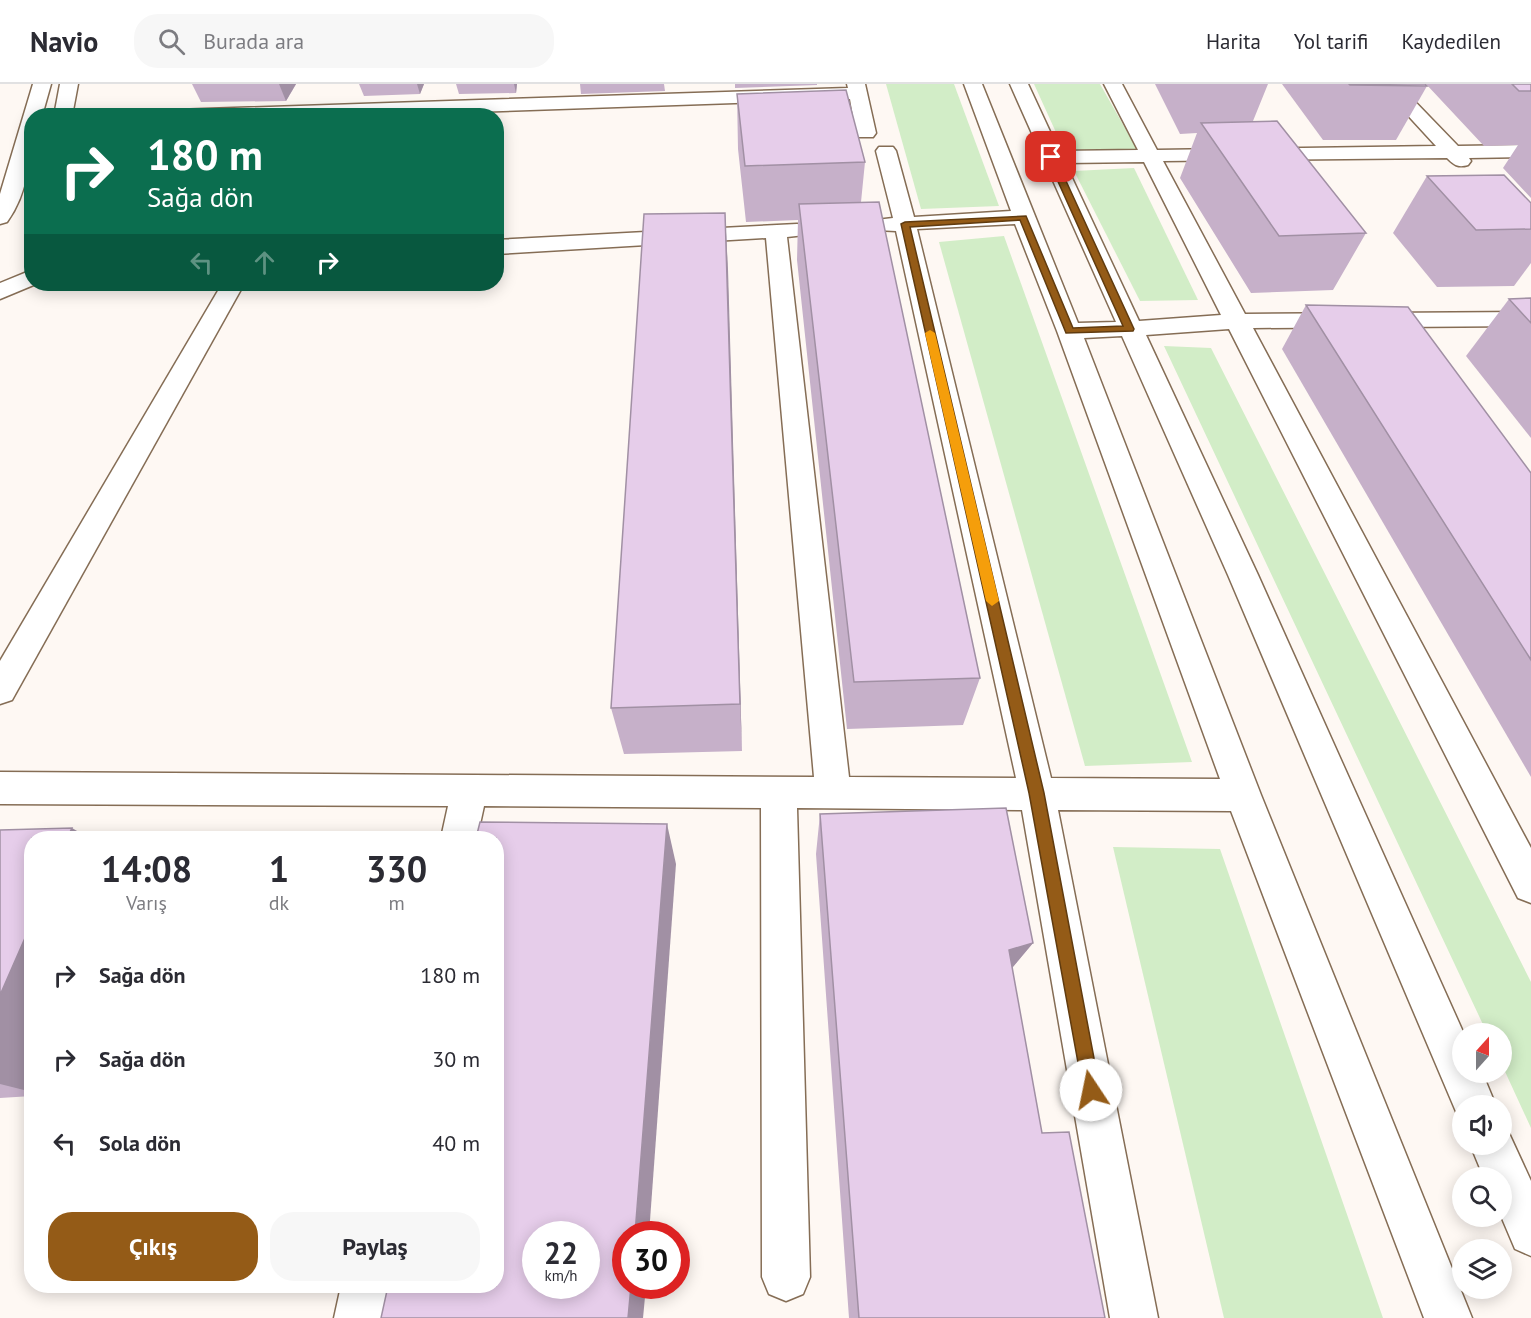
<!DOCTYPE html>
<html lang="tr">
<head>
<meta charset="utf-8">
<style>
	body { margin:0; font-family:"PT Sans",sans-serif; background:#f7f7f7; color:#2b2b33; height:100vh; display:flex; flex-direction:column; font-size:22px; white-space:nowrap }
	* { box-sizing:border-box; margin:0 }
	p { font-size:20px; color:#7c7c81 }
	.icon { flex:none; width:33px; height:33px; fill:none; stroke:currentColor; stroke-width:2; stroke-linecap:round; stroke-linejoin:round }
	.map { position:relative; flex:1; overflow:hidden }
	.side { position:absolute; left:24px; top:747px; width:480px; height:462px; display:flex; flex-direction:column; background:#fff; border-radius:24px; box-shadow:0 3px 15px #0003 }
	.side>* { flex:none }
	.guide { position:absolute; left:24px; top:24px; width:480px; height:183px; border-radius:24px; box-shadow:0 3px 15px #0003; background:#0b6e4f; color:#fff; overflow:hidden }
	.needle { width:39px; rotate:21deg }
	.fabs { position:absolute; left:1452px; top:939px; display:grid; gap:12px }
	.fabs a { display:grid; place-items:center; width:60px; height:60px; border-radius:50%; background:#fff; box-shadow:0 3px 15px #0003; font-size:30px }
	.speed { position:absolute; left:522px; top:1137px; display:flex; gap:12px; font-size:30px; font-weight:700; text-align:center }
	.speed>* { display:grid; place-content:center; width:78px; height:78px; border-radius:50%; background:#fff; box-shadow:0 3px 15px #0003; line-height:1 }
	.speed small { font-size:15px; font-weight:400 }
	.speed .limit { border:9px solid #d22; background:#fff; color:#111 }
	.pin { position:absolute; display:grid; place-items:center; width:51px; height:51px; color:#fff; margin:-26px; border-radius:12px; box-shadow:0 3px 9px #0006 }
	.me { position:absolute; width:66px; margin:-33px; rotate:349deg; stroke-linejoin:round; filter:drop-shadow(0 0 4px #0008) }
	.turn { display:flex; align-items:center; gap:21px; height:126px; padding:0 24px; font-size:27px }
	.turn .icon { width:78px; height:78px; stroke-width:2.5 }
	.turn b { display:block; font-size:42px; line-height:51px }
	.lanes { display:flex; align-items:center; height:57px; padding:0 24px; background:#0003; justify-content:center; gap:30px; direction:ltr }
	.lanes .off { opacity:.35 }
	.eta { display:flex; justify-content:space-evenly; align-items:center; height:102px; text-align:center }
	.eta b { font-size:36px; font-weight:700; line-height:42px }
	.action { display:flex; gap:12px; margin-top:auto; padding:12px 24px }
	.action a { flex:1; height:69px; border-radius:24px; background:#945b17; color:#fff; font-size:24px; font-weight:700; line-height:69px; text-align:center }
	.action a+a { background:#f7f7f7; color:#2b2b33 }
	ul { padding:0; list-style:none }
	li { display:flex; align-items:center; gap:18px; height:84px; padding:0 24px }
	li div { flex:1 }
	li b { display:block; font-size:22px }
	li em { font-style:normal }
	header { display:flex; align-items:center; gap:36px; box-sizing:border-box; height:84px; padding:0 30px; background:#fff; border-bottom:2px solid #e1e1e2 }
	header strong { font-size:28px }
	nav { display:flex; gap:33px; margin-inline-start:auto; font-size:21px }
	.search { width:420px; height:54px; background:#f7f7f7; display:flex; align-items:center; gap:15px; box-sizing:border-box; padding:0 21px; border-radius:24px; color:#7c7c81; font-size:22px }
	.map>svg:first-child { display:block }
</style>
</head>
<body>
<header>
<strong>Navio</strong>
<div class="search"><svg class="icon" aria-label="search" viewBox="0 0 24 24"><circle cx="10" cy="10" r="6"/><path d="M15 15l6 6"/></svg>Burada ara</div>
<nav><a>Harita</a><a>Yol tarifi</a><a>Kaydedilen</a></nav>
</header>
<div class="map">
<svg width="1531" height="1234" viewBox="0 0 1531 1234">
	<rect width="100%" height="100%" fill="#fef8f3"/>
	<g fill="#d2edc7">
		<path d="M886,0H954L999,122L921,125Z"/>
		<path d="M1034,0H1100L1137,65L1064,66Z"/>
		<path d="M1134,84L1198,216L1140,217L1074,87Z"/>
		<path d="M1004,152L1192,678L1085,682L939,158Z"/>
		<path d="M1164,262L1211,264L1531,898V1044L1502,981V950L1487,949Z"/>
		<path d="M1113,763L1220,765L1383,1234H1224Z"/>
	</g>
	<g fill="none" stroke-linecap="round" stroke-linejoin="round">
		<g stroke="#856d55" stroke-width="3">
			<g id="minor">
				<path d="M33,0H51L42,32H32C32,67 29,108 7,138L0,140V110Z"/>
				<path d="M60,0H78L72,32H54Z"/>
				<path d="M847,0H865L876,49L873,53H859L856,49L850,15L355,32H166L168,28L175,26L848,4Z"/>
				<path d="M964,0H982L1078,239L1116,238L1010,0H1028L1059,67L1138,66L1104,0H1122L1157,66L1436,62L1379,0H1398L1458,62L1531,61V73L1469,74L1471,77L1468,81C1458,84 1454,81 1447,74L1163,77L1245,230L1531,228V242L1253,244L1531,764V819L1518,814L1229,245L1146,251L1258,491L1464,950H1462V988H1482L1496,1022H1462V1038L1460,1037L1228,491L1122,252L1084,254L1261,711L1472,1234H1424L1231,727L1058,726L1158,1234H1110L1022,726L797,724L810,1193L803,1210L786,1217L769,1210L762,1193L761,724L484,722L477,754H441L448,722L0,720V688L814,693L766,154L496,170V156L797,140L805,141L808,146L805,151L787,153L849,693L1016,694L896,147L876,146L873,141L876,136L893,134L876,67L879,63H893L896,67L914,133L1011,127ZM1144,78L1221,231L1139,237L1065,79ZM1015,140L1057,247L1220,695L1051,694L917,145Z"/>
				<path d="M32,186V200H36L0,215V199Z"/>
				<path d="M222,200H244L12,616L0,620V577Z"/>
				<path d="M1502,1042L1507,1045L1531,1097V1172L1515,1165L1501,1132L1502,1094H1484L1470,1060H1502Z"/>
				<path d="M341,1202H388L382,1234H334Z"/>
			</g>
		</g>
		<use href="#minor" fill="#fff" fill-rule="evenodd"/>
	</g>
	<g fill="#c6b0c9">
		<path d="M192,0H296L286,17L201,18Z"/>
		<path d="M359,0H424L420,10L364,12Z"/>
		<path d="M456,0H517L516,9L459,10Z"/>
		<path d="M580,0H664L665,7L581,10Z"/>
		<path d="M735,0H817V1L735,4Z"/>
		<path d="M1155,0H1268L1253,37L1366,149L1333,206L1251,209L1180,94L1197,49L1180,50Z"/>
		<path d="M1282,0H1425L1427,2L1396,56H1323Z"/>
		<path d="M1426,0H1531V114L1503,84L1518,61L1484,62Z"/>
		<path d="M737,10L865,78L861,118L980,594L963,641L847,645L797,176L798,136L746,138L738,65Z"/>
		<path d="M1427,92L1531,119V179L1514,202L1437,203L1393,149Z"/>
		<path d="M725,129L742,667L624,670L611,624Z"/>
		<path d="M1531,214V354L1466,272L1509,215Z"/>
		<path d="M1306,221L1531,389V693L1282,265Z"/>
		<path d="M820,730L1033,859L1012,884L1042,1049L1105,1234H849L816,770Z"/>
		<path d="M0,746L32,754V1012L0,1014Z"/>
	</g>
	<g fill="#a190a4">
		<path d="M279,0H296L286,17Z"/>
		<path d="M417,0H424L420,10Z"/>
		<path d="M514,0H517L516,9Z"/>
		<path d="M725,129L728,185L742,667L740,620Z"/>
		<path d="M667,740L676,780L649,1150H635Z"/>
		<path d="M72,744L89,754H67Z"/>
		<path d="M32,838V1008L0,1000V911Z"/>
		<path d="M1033,859L1007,890L1009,866Z"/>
		<path d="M631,1202H646L643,1234H628Z"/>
	</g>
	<g fill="#e6cdea" stroke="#a190a4" stroke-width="1.5" fill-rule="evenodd">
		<path d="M1349,0H1425L1427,2L1350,1Z"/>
		<path d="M1512,0H1531V7H1519Z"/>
		<path d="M846,6L865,78L745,82L737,10Z"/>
		<path d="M1277,37L1366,149L1279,152L1201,39Z"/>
		<path d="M1504,91L1531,119V145L1476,146L1427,92Z"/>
		<path d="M879,118L980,594L854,598L799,120Z"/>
		<path d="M725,129L740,620L611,624L644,130Z"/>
		<path d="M1531,214V239L1509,215Z"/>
		<path d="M1306,221L1408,223L1531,389V576Z"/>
		<path d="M1006,724L1033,859L1009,866L1042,1049L1069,1048L1105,1234H859L820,730Z"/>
		<path d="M480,738L667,740L635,1150H626V1202H631L628,1234H381L388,1202H496V754H476ZM536,1150H586V1202H536Z"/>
		<path d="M72,744L67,754H32V838L0,911V746Z"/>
	</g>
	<path fill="#945b17" stroke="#603b0f" stroke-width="1.5" d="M1051,71L1055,73L1134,245L1133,247L1066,249L1020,136L910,143L1044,709L1100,1006L1098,1012L1091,1015L1085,1012L1083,1006L1029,709L901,140L905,138L1026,132L1073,244L1123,242L1047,73Z"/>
	<path fill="#f59e0b" d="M930,246L935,249L999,517L992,522L986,517L925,249Z"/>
</svg>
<div class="fabs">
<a><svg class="needle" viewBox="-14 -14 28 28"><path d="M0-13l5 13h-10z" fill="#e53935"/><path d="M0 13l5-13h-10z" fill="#7c7c81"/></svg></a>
<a><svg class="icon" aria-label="sound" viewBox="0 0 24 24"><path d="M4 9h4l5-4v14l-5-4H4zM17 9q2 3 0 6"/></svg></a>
<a><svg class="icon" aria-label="search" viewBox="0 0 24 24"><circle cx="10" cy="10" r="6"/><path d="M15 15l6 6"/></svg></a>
<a><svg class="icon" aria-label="layers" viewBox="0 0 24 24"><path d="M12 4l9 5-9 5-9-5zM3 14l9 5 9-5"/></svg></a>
</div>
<div class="speed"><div>22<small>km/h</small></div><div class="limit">30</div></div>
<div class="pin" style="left:1051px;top:73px;background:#d93025"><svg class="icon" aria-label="arrive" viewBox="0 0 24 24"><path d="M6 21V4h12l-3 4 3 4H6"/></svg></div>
<svg class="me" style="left:1091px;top:1006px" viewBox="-20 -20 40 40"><circle r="19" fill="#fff"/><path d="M0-13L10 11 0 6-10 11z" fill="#945b17"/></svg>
<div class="guide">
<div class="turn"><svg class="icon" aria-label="right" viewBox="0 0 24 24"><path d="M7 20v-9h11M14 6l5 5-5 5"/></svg><div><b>180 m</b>Sağa dön</div></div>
<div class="lanes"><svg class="icon off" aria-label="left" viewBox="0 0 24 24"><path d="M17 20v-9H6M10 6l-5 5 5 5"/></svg><svg class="icon off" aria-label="ahead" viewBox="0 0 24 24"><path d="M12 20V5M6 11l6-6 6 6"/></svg><svg class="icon" aria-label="right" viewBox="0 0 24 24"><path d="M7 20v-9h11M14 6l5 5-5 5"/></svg></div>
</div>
<section class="side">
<div class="eta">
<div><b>14:08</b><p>Varış</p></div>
<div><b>1</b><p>dk</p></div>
<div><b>330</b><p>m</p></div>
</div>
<ul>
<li><svg class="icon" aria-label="right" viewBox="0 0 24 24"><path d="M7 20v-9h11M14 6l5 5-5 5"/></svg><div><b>Sağa dön</b></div><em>180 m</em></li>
<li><svg class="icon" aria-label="right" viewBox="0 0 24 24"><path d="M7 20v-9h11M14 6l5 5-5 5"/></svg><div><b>Sağa dön</b></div><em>30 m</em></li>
<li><svg class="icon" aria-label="left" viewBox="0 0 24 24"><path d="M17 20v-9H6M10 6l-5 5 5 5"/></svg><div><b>Sola dön</b></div><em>40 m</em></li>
</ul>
<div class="action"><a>Çıkış</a><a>Paylaş</a></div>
</section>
</div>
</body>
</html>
